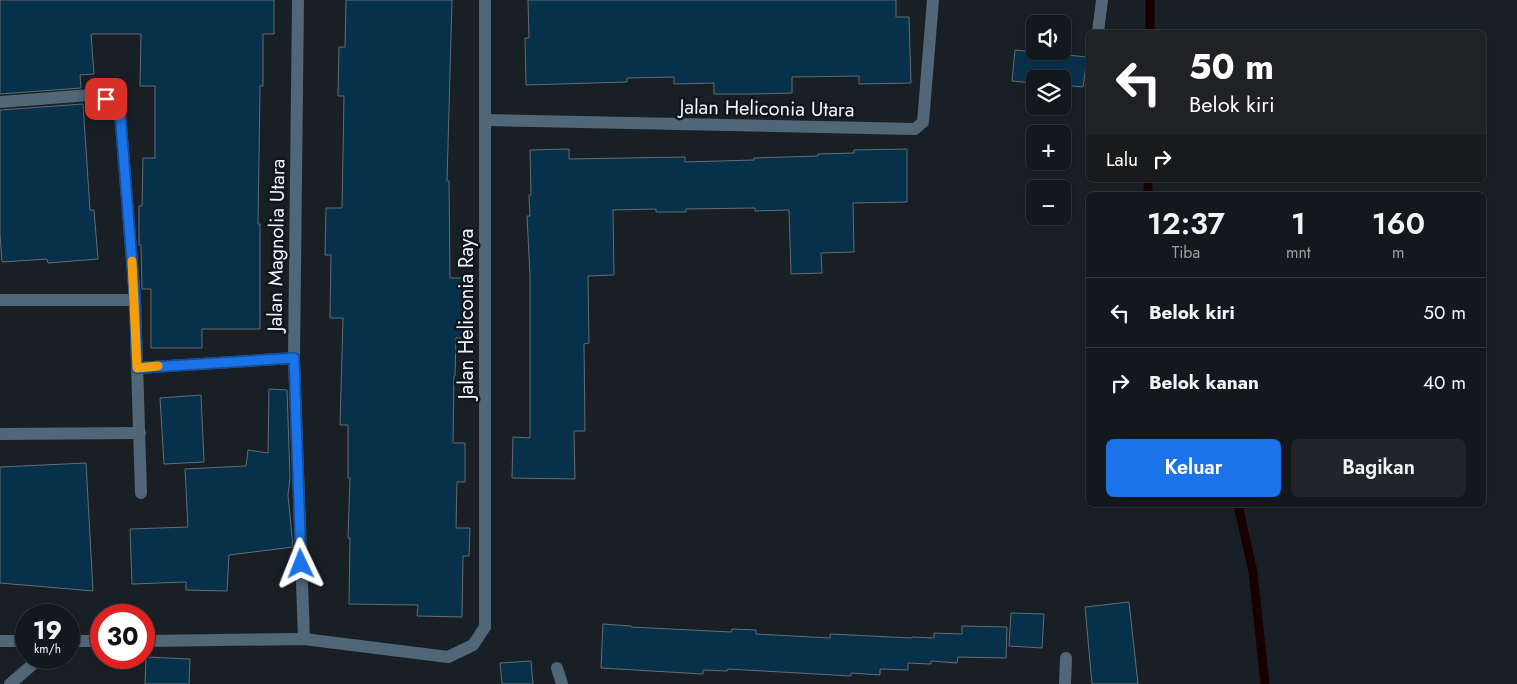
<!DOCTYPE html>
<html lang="id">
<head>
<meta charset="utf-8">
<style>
	body { margin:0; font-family:Jost,sans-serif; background:#202529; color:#f1f3f6; height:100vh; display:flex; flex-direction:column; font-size:19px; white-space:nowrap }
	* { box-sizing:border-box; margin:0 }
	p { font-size:16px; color:#9da0a3 }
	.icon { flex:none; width:28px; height:28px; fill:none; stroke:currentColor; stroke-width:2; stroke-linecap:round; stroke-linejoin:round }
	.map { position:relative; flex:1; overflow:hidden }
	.sheet { position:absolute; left:1086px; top:192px; width:400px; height:315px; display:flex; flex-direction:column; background:#13181c; border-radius:8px; box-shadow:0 1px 4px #0004,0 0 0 1px #32373b }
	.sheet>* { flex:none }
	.banner { position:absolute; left:1086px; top:30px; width:400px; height:152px; border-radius:8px; box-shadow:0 1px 4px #0004,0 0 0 1px #32373b; background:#202124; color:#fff; overflow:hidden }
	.controls { position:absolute; left:1026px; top:15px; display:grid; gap:10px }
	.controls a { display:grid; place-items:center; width:45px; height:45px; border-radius:8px; background:#13181c; box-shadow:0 1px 4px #0004,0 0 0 1px #32373b; font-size:25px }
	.speed { position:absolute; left:15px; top:604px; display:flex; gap:10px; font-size:25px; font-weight:700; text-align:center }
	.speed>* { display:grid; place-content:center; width:65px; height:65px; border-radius:50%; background:#13181c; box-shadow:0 1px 4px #0004,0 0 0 1px #32373b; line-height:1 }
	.speed small { font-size:12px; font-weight:400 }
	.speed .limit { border:8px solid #d22; background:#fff; color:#111 }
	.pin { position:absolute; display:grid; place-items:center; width:42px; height:42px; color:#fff; margin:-21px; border-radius:10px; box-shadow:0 2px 8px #0006 }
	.me { position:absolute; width:55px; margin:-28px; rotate:358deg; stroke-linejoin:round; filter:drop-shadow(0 0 4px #0008) }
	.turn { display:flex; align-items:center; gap:18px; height:105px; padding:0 20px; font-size:22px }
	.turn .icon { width:65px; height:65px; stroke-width:2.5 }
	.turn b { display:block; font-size:35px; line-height:42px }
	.then { display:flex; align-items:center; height:48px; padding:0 20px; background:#0003; gap:10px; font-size:19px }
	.eta { display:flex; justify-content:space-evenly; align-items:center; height:85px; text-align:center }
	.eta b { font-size:30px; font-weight:600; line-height:35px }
	.primary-button { display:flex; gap:10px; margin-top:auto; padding:10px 20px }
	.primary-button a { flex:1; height:58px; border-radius:8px; background:#1a73e8; color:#fff; font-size:20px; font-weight:600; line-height:58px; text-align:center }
	.primary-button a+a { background:#202529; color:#f1f3f6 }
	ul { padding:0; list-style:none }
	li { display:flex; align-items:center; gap:15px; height:70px; padding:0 20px; border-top:1px solid #32373b }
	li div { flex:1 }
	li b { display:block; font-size:19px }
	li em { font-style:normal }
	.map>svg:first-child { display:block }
</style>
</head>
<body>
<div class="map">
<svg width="1517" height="684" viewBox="0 0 1517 684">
	<rect width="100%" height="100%" fill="#192025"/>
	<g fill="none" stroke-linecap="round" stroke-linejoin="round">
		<g stroke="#180000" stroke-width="9">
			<path d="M1150,32V0"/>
			<path d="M1148,180V195"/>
			<path d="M1238,505L1253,572L1265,684"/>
		</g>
	</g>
	<g fill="#07314b" stroke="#636c72">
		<path d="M0,0H274V34H263V86H260L258,224H260V329H202V348H151V289H142L141,245H139V206H142L143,158H155V86H140L141,34H91L94,74L80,75L81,88L0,94Z"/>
		<path d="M346,0H452L447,181H449L450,278H469L468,306H462V338H456L455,376H454L453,443H465V482H457L456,528H470L469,556H463L462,617L417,616L418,605L349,604L350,538H348L350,478H348V425H340L343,318H330L331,255H325L326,208H342L344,96H338L339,47H345Z"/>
		<path d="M528,0H896V17H909L911,83L859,84V76L792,77V93L752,94H714V83L674,84V77L627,78V82L526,85L525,38H529Z"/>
		<path d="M1015,50L1087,57L1083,87L1062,85V79H1035V83L1012,81Z"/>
		<path d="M83,104L90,210H94L98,259L48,263L47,259L2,262L0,234V110Z"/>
		<path d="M569,149V159L685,157V162L754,160V158L818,156V154L854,153V150L907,149V202L853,203L854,252L821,253L822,273L791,274L789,210L755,211V208L686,209V212H656V209L613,210L614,275L588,276L589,343L584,344L585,431H574L575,479L512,478L513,437L530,438V276L527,216H530L529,195H531L530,150Z"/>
		<path d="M269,389L287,390L290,478L288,495L293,547L229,555L227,591L186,590V582L132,584L130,529L188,527L185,469L246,466L248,450L268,453Z"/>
		<path d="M201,395L204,462L164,464L160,398Z"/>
		<path d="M86,463L93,591L0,583V467Z"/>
		<path d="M1129,602L1138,684H1092L1085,607Z"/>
		<path d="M1011,613L1044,614L1042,648L1009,646Z"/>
		<path d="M603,624L631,626V627L731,632L732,629L756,630V634L830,638V634L912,638V637L934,638V633L962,634V626L1007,627L1006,658L958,657L957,663L931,661V664L908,663V670L880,669V675L851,673V676L728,669L727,671L703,670V674L601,668Z"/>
		<path d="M146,657L190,659L189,684H145Z"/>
		<path d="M531,661L533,684H502L500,663Z"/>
	</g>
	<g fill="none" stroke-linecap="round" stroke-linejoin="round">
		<g stroke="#516676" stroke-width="12">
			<path d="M298,0L294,358L304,639"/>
			<path d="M1098,32L1102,0"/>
			<path d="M0,102L90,95L106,99L120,112L135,300L141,493"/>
			<path d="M485,120L915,129L923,122L933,0"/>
			<path d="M0,300H135"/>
			<path d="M137,368L294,358"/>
			<path d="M0,434L140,433"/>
			<path d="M0,641H26"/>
			<path d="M69,641H101"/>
			<path d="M144,641L304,639L448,657L473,645L485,627V0"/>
			<path d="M557,668L562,684"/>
			<path d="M10,684L40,658"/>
			<path d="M1065,684L1066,658"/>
		</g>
	</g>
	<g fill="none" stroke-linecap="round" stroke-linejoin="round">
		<g stroke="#114b97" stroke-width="12">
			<path id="route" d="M106,99L120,112L135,300L137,368L294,358L301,564"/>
		</g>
		<use href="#route" stroke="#1a73e8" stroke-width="9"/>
		<path stroke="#f59e0b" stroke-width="9" d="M132,261L137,368L158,366"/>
	</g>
	<g text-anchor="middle" stroke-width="5" stroke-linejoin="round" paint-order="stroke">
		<g font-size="20" fill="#f0f5f9" stroke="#10161b">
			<text transform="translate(767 108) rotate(1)" y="7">Jalan Heliconia Utara</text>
			<text transform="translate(276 245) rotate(-89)" y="7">Jalan Magnolia Utara</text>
			<text transform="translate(466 314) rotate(-90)" y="7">Jalan Heliconia Raya</text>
		</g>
	</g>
</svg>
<div class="controls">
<a><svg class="icon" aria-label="sound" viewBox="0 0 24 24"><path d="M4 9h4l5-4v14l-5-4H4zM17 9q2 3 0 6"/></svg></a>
<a><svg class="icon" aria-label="layers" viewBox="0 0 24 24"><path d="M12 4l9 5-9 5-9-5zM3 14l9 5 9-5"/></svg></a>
<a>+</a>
<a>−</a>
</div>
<div class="speed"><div>19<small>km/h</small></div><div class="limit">30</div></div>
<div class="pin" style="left:106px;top:99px;background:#d93025"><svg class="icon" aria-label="arrive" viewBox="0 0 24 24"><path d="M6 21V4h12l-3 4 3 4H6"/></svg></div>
<svg class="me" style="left:301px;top:564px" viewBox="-20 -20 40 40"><path d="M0-17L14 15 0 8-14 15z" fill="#1a73e8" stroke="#fff" stroke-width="4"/></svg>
<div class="banner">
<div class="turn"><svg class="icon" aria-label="left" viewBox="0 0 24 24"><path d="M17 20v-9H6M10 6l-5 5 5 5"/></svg><div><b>50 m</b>Belok kiri</div></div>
<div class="then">Lalu<svg class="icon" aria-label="right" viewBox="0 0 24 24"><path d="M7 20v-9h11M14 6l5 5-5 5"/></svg></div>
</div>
<section class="sheet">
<div class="eta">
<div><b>12:37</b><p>Tiba</p></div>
<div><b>1</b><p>mnt</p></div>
<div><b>160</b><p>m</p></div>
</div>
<ul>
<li><svg class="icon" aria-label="left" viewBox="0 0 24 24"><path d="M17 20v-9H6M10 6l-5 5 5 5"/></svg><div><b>Belok kiri</b></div><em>50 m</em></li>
<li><svg class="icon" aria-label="right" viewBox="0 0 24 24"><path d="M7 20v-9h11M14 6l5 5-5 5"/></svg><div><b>Belok kanan</b></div><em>40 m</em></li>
</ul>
<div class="primary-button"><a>Keluar</a><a>Bagikan</a></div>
</section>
</div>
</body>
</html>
